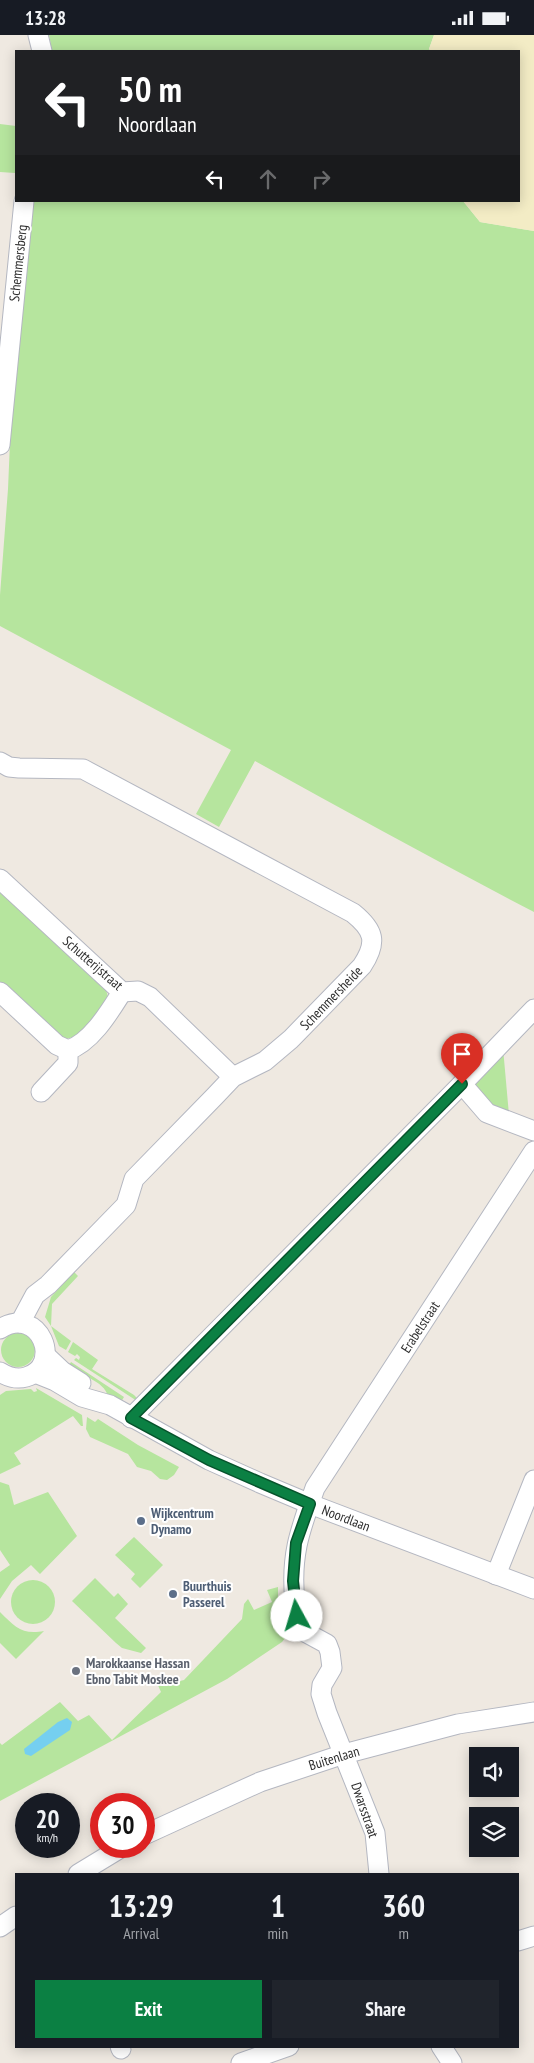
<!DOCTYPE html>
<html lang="en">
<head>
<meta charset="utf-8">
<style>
	body { margin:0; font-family:"PT Sans Narrow",sans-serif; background:#20242c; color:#f1f3f6; height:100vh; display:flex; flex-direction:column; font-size:19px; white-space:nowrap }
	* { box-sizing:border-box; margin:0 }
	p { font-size:16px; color:#9ea1a6 }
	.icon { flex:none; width:28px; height:28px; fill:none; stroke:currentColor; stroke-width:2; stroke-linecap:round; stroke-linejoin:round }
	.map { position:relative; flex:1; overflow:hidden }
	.sheet { position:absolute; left:15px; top:1838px; width:504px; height:175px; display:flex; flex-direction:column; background:#171b24; border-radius:0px; box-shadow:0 2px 12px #0003 }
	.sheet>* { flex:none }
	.banner { position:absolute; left:15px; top:15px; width:505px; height:152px; border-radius:0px; box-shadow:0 2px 12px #0003; background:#202124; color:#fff; overflow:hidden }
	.tools { position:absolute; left:469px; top:1712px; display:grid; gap:10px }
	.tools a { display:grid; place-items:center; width:50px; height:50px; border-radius:0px; background:#171b24; box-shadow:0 2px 12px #0003; font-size:25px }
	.speed { position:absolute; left:15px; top:1758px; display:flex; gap:10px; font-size:25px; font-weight:700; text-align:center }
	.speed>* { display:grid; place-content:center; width:65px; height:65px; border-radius:50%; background:#171b24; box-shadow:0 2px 12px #0003; line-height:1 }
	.speed small { font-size:12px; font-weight:400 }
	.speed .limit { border:8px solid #d22; background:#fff; color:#111 }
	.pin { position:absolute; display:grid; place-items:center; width:42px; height:42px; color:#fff; margin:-51px -21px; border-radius:50% 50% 50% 0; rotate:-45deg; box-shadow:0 0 5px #0007 }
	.pin .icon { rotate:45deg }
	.me { position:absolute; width:55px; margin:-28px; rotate:354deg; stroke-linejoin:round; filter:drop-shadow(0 0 4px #0008) }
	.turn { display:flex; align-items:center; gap:18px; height:105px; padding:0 20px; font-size:22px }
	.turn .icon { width:65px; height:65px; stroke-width:2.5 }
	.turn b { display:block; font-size:35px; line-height:42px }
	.lanes { display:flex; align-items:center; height:48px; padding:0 20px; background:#0003; justify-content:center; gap:25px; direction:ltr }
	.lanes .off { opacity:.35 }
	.eta { display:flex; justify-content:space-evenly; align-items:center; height:85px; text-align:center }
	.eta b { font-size:30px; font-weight:800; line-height:35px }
	.primary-button { display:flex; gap:10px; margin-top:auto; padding:10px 20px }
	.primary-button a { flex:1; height:58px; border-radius:0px; background:#0b8043; color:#fff; font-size:20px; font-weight:800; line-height:58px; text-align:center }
	.primary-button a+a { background:#20242c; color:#f1f3f6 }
	.status { display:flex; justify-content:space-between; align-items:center; height:35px; padding:0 25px; background:#171b24; direction:ltr }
	.status svg { height:14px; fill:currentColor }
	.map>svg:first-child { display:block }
</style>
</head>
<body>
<div class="status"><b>13:28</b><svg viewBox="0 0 49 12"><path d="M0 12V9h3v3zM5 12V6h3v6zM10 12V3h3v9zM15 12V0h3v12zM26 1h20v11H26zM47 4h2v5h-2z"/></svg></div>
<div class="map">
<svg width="534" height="2028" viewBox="0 0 534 2028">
	<rect width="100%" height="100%" fill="#efe9e1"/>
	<g fill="#b6e59e">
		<path d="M49,0H434L429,14L431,16H52Z"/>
		<path d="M0,89L16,91L15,138L0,137Z"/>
		<path d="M31,166H463L480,187L534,196V877C440,828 347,777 255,726L219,792L196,779L231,715L0,591V560L8,454L11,384Z"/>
		<path d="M0,854L105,951L108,962L105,973L77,1001L66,1004L53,999L0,951Z"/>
		<path d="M503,1013L509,1080L491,1073L471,1050Z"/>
		<path d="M74,1237L78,1241L52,1269L51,1291L71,1306L66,1315L59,1311L51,1291L45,1282L51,1262Z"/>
		<circle cx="18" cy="1315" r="17"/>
		<path d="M73,1307L98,1325L92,1334L134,1360L139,1365L137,1366L74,1325L76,1323L79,1325L80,1322L77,1319L75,1321L68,1317Z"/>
		<path d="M71,1327L124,1362L121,1367L108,1361C104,1346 80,1339 67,1334Z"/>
		<path d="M36,1353L82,1380L83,1391H81L73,1381L14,1418L21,1429L0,1439V1360L6,1356L31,1354L34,1357L37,1356Z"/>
		<path d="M87,1382L95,1387L98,1384L138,1410L179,1432L174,1440L167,1445L160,1444L151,1436L137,1432L128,1419L90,1402L86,1394Z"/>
		<path d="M0,1447L9,1450L14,1470L48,1457L77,1501L40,1539L31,1530L12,1546L0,1564V1537L10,1530L0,1515Z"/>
		<path d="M134,1502L163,1530L140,1553L131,1544L135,1539L115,1520Z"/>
		<path d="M95,1543L114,1562L118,1558L128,1569L115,1583L146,1613L141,1618L122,1613L116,1608L72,1566Z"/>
		<circle cx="33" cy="1567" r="22"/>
		<path d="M278,1552V1574L286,1588L289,1598L282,1607L227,1644L0,1766V1708L2,1710L60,1667L78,1686L89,1680L112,1705L161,1657L156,1646L164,1643L176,1647L184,1645L242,1584L244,1569L248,1564L254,1575L272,1567L267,1555Z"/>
		<path d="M0,1577C15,1592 22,1600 44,1596L16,1624L0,1608Z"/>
	</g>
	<path fill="#f3ecc5" d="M434,0H534V196L480,187L463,166H519V16H431L429,14Z"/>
	<path fill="#75cff0" d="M67,1683L72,1687L70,1695L31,1721L25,1719L24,1714L58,1687Z"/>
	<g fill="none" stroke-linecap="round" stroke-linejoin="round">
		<g stroke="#b4b7c1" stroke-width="21">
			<g id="minor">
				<path d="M38,0L42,16"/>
				<path d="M0,410L24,166"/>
				<path d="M0,727L9,732L19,733L83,734L353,878C374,895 378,907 362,931L291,1004L265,1026L233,1042L215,1061L134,1144L126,1170L48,1250L35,1260L20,1288"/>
				<path d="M0,844L122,957L138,956L150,962L233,1042"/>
				<path d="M0,957L57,1010L68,1015C91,1008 110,976 122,957"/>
				<path d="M462,1049L487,1078L534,1096"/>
				<path d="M41,1057L68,1028V1015"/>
				<path d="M0,1294C40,1269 64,1331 26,1342C16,1345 8,1342 0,1337"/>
				<path d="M45,1320L62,1336L81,1348"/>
				<path d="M35,1338L55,1346L82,1362L110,1370L209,1425L260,1448L310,1469L534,1554"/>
				<path d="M131,1383L462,1049L534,974"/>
				<path d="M496,1540L534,1445"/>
				<path d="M144,1800L260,1747L344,1719L458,1689L534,1677"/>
				<path d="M78,1839L124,1811"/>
				<path d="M379,1839L375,1798L327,1678L321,1659L322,1650L332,1633L330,1617L327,1609L303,1596C297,1588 296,1577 295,1567C290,1521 300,1495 315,1453L534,1116"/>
				<path d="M0,1892L16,1881"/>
				<path d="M518,1906L534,1901"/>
				<path d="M120,2011L121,2014"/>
				<path d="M441,2011L452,2028"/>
				<path d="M241,2028L289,2011"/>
			</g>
		</g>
		<use href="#minor" stroke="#fff" stroke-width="19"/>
	</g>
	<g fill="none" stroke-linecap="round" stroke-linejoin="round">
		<g stroke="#07532c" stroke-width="12">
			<path id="route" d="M297,1581L293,1546L296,1508L310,1469L209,1425L131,1383L462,1049"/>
		</g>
		<use href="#route" stroke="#0b8043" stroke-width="9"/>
	</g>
	<g fill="#5c6f8a" stroke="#fff" stroke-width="2">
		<circle cx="141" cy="1486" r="5"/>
		<circle cx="173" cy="1559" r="5"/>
	</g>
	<circle fill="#6b7280" stroke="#fff" stroke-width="2" cx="76" cy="1636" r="5"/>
	<g text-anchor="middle" stroke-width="4" stroke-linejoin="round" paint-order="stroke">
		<g font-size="14" fill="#2e2e2e" stroke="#fff">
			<text transform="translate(18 228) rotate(-84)" y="5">Schemmersberg</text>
			<text transform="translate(93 928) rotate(41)" y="5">Schutterijstraat</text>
			<text transform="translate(331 963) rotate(-46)" y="5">Schemmersheide</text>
			<text transform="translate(420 1292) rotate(-57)" y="5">Erabelstraat</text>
			<text transform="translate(346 1483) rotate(21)" y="5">Noordlaan</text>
			<text transform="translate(334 1723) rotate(-17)" y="5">Buitenlaan</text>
			<text transform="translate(365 1775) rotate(71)" y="5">Dwarsstraat</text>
		</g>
		<g font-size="14" font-weight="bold" fill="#4e5e75" stroke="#fff" text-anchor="start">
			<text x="151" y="1483">Wijkcentrum<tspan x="151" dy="16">Dynamo</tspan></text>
			<text x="183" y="1556">Buurthuis<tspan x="183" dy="16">Passerel</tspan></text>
		</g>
		<g font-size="14" font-weight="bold" fill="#5b616d" stroke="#fff" text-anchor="start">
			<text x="86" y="1633">Marokkaanse Hassan<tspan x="86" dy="16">Ebno Tabit Moskee</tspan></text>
		</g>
	</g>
</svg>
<div class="tools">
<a><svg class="icon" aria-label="sound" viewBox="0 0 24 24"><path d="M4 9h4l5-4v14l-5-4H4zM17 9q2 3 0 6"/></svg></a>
<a><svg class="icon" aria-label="layers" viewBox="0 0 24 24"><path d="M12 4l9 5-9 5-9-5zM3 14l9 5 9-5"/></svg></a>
</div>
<div class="speed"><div>20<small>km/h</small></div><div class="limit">30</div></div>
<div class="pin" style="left:462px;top:1049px;background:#d93025"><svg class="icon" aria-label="arrive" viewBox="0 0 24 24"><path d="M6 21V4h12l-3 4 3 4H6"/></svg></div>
<svg class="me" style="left:297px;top:1581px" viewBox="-20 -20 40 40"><circle r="19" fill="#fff"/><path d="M0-13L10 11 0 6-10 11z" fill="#0b8043"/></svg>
<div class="banner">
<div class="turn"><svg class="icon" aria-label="left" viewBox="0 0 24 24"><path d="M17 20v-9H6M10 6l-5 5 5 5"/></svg><div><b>50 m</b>Noordlaan</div></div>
<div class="lanes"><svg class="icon" aria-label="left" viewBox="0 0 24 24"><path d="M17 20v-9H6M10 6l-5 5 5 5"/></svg><svg class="icon off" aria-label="ahead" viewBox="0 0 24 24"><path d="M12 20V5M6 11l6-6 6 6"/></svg><svg class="icon off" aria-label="right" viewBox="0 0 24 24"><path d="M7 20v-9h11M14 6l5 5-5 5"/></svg></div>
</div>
<section class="sheet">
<div class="eta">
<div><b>13:29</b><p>Arrival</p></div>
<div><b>1</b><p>min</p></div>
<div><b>360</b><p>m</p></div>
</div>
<div class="primary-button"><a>Exit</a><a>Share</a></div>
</section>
</div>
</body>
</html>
